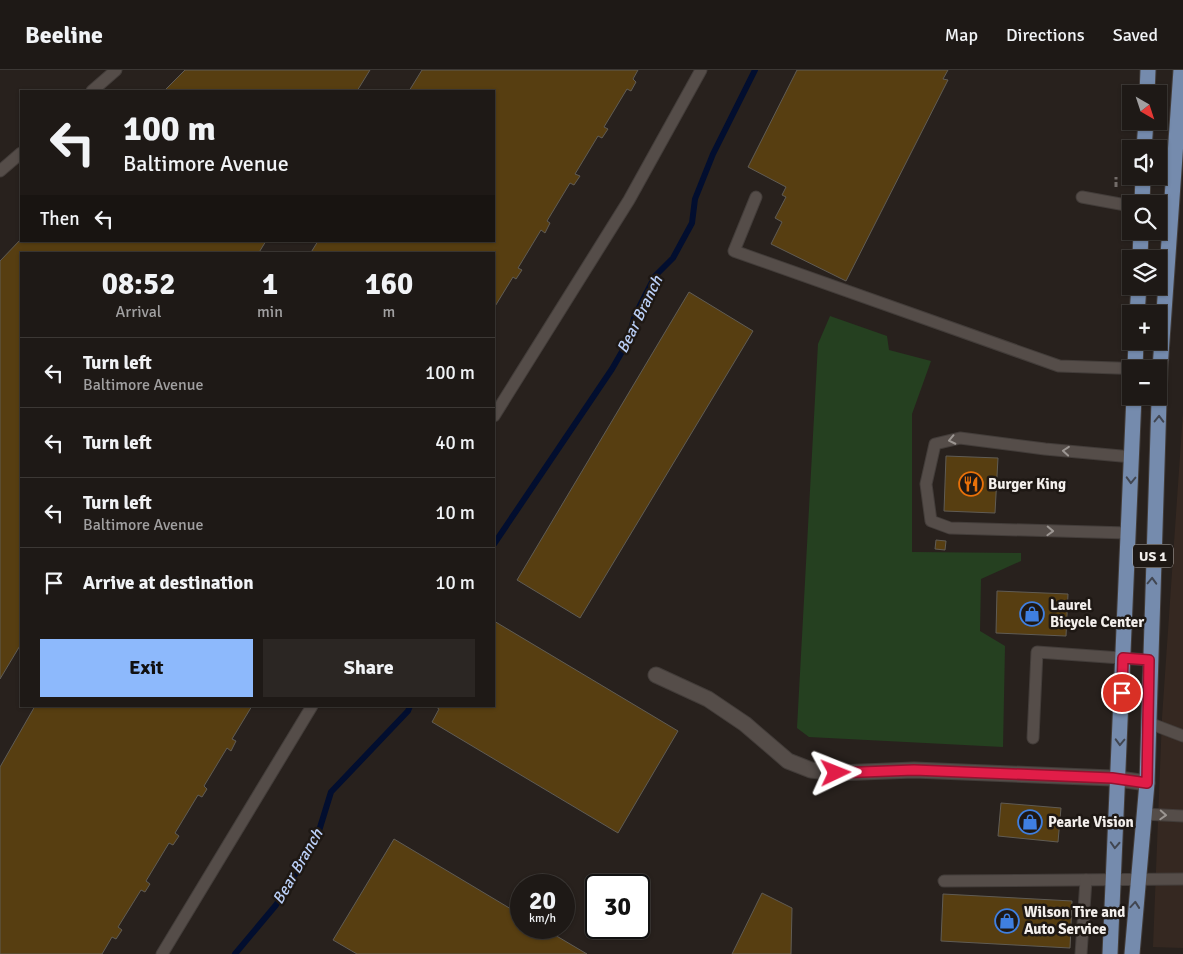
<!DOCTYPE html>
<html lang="en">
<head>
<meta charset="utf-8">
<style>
	body { margin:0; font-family:Signika,sans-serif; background:#2b2623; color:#f1f3f6; height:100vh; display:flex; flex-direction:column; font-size:19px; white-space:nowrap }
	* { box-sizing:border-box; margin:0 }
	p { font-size:16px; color:#a1a0a1 }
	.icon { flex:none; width:28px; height:28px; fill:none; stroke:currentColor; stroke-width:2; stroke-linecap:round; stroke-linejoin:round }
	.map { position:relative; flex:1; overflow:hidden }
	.side { position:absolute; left:20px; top:182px; width:475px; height:455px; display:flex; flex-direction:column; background:#1e1916; border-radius:0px; box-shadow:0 1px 4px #0004,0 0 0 1px #3c3835 }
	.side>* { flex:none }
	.guide { position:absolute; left:20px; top:20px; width:475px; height:152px; border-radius:0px; box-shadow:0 1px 4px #0004,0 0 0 1px #3c3835; background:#1e1916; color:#f1f3f6; overflow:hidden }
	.needle { width:32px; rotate:141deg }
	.fabs { position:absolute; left:1122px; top:15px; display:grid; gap:10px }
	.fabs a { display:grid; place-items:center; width:45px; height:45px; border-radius:0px; background:#1e1916; box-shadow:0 1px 4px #0004,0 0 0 1px #3c3835; font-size:25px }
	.speed { position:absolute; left:510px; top:804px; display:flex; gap:10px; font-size:25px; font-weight:700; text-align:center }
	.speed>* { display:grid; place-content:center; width:65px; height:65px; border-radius:50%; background:#1e1916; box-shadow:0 1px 4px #0004,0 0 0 1px #3c3835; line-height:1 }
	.speed small { font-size:12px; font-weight:400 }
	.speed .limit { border:2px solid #111; border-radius:8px; background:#fff; color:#111 }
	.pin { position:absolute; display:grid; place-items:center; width:42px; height:42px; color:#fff; margin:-21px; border:2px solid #fff; border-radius:50%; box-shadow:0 1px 5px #0007 }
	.me { position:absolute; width:55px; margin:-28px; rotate:88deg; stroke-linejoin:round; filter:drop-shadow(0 0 4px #0008) }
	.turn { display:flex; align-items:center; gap:18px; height:105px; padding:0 20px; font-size:22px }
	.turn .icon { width:65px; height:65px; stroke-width:2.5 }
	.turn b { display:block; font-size:35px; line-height:42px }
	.then { display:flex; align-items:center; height:48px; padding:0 20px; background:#0003; gap:10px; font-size:19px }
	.eta { display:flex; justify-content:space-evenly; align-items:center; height:85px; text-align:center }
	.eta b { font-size:30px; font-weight:800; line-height:35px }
	.primary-button { display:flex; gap:10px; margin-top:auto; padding:10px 20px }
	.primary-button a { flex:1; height:58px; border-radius:0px; background:#8db9fc; color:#111; font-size:20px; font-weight:800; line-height:58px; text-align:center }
	.primary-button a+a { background:#2b2623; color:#f1f3f6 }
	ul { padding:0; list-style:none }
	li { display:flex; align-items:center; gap:15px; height:70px; padding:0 20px; border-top:1px solid #3c3835 }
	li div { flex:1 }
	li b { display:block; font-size:19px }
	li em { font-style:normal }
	header { display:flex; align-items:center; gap:30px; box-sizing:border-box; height:70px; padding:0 25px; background:#1e1916; border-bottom:1px solid #3c3835 }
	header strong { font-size:24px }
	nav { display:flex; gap:28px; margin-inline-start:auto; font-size:18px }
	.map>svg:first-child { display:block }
</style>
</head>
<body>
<header>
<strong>Beeline</strong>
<nav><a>Map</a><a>Directions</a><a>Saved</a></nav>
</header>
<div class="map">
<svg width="1183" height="884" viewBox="0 0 1183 884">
	<rect width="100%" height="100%" fill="#28211d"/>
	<path fill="#352821" d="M1183,342V878L1153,877L1162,648Z"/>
	<path fill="#254020" d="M830,246L887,266L889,280L931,291L912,344V482L1021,483V491L981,509L980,561L1005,576L1003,677L809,667L797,658L818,274Z"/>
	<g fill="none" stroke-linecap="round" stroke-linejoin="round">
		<g stroke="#020e2f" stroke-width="6">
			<path d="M494,474L612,299L627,273L635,245L655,206L673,188L692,153L695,129L713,84L755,0"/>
			<path d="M235,884L276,835L296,803L318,764L331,722L408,641L410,636"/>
		</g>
	</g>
	<g fill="#573e11" stroke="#605c55">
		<path d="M185,0H370L357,21H164Z"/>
		<path d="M422,0H638L633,9L636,12L631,21L627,19L604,57L608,59L602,68L598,66L575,104L580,106L574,115L570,113L547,151L550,153L545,163L541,160L518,198L522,200L516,209L513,207L494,238V184H310L318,171H494V21H409Z"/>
		<path d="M797,0H948L943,9L948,10L846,211L771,174L782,152L775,148L786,127L782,125L786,117L748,97Z"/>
		<path d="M21,169V171H266L258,184H21V574L0,609V191Z"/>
		<path d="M689,222L753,261L580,548L517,510Z"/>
		<path d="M946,386L998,388L995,443L944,441Z"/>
		<path d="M936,470L946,471L945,480L935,479Z"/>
		<path d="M997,521L1068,524L1066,566L996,563Z"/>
		<path d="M494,551L678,661L618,763L432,652L439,639L435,636H494Z"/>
		<path d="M35,636H252L232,669L236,671L231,681L227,678L204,716L207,719L202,727L198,725L175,763L179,766L173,775L169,773L146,811L150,814L145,822L141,820L118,857L122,860L116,869L112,867L102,884H0V697Z"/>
		<path d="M1001,733L1061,738L1058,772L998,766Z"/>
		<path d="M394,769L521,845V858H543L587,884H357L333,870Z"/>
		<path d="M762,823L792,838L791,884H732Z"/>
		<path d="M943,824L1072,831L1070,878L941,871Z"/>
	</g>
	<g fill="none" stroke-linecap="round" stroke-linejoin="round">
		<g stroke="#433d3a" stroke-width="13">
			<g id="lane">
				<path d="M92,21L116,0"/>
				<path d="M0,101L21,83"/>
				<path d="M756,127L734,181L1059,296L1145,299"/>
				<path d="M1082,127L1131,136"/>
				<path d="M1159,140L1171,142"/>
				<path d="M494,346L629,130L701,0"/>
				<path d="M1128,463L950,458L931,451L926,414L935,374L960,368L1045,379L1132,387"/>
				<path d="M1149,653L1183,666"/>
				<path d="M1033,668L1037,582L1149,590"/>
				<path d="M1143,744L1183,746"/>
				<path d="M944,811L1183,809"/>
				<path d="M162,884L312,636"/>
				<path d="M1081,884L1086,810"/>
			</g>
		</g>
		<g stroke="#433d3a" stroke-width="17">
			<path id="street" d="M656,605L708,629L745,654L788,691L811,700L836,703L914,700L1112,708L1147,713"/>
		</g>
		<g stroke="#433d3a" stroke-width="17">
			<g id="primary">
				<path d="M1147,24L1148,0"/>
				<path d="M1144,79L1146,51"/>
				<path d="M1142,134L1143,106"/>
				<path d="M1140,189L1141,161"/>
				<path d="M1137,244L1139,216"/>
				<path d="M1135,299L1136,271"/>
				<path d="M1110,884L1134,326"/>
				<path d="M1132,884L1147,713L1160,299L1181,0"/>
			</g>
		</g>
		<path stroke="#726c69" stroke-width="3" stroke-dasharray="5 2.5" stroke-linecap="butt" d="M1116,117V107"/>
		<use href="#lane" stroke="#554d49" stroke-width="11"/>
		<use href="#street" stroke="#554d49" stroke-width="15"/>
		<use href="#primary" stroke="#758bad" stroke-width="15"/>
	</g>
	<defs><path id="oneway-chevron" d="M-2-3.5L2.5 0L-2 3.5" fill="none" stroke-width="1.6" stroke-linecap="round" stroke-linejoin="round" transform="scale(1.25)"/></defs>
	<g stroke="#414651">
		<use href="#oneway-chevron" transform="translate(1159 349) rotate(-89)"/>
		<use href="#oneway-chevron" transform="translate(1131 410) rotate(92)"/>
		<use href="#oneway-chevron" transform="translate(1152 511) rotate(-88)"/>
		<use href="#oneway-chevron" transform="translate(1120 672) rotate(92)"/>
		<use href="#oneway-chevron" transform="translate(1115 775) rotate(93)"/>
		<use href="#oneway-chevron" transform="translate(1135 835) rotate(-85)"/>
	</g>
	<g stroke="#9c9692">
		<use href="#oneway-chevron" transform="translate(952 370) rotate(168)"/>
		<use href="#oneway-chevron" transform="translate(1066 381) rotate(-175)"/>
		<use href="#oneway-chevron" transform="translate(1050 461) rotate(2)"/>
		<use href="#oneway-chevron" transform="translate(1163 745) rotate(3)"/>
	</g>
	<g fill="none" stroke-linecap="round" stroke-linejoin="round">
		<g stroke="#92132f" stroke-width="12">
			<path id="route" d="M836,703L914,700L1112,708L1147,713L1149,590L1123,588L1122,623"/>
		</g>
		<use href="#route" stroke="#e11d48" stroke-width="9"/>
	</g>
	<defs>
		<g id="restaurant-ring" transform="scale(1.25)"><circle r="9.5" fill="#1e1814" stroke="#e8710a" stroke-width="1.5"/><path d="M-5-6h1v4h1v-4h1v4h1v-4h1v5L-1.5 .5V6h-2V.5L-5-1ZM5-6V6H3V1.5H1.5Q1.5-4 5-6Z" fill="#e8710a"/></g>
		<g id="shop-ring" transform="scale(1.25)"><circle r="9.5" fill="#1e1814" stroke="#3f7fe0" stroke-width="1.5"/><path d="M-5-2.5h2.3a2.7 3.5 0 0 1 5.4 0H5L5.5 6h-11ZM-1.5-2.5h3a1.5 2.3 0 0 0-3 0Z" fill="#3f7fe0"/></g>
	</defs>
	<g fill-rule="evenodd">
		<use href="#restaurant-ring" x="971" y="414"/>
		<use href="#shop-ring" x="1032" y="544"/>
		<use href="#shop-ring" x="1030" y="752"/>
		<use href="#shop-ring" x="1007" y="851"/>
	</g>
	<g text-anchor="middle" stroke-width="5" stroke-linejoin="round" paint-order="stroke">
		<rect fill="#1e1814" stroke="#b3aeab" stroke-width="1" x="1133" y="474.5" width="40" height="23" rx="4"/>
		<g font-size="14" font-weight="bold" fill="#f3efec">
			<text x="1153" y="491">US 1</text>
		</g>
		<g font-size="15" font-weight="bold" fill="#f3efec" stroke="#1e1814" text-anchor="start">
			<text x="988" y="419">Burger King</text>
			<text x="1050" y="540">Laurel<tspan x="1050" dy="17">Bicycle Center</tspan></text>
			<text x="1048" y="757">Pearle Vision</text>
			<text x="1024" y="847">Wilson Tire and<tspan x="1024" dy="17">Auto Service</tspan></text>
		</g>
		<g font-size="16" font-style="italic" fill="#bbd0f8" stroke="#1e1814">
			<text transform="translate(639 244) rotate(-64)" y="6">Bear Branch</text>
			<text transform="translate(297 796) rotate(-60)" y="6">Bear Branch</text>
		</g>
	</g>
</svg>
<div class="fabs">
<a><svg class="needle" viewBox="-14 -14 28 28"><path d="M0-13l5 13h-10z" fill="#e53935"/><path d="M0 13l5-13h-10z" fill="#a1a0a1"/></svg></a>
<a><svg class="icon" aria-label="sound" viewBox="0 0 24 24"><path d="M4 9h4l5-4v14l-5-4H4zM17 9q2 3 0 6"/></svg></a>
<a><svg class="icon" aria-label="search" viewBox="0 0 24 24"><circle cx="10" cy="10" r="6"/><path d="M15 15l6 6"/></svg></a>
<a><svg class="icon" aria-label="layers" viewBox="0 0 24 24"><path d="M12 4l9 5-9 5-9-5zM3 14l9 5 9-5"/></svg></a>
<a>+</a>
<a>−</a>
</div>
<div class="speed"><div>20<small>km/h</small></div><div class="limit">30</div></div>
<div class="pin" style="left:1122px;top:623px;background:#d93025"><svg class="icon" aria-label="arrive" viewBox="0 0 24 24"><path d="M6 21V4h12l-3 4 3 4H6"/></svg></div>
<svg class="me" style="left:836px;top:703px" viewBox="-20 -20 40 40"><path d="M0-17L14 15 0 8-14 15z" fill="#e11d48" stroke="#fff" stroke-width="4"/></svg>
<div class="guide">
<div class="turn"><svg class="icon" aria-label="left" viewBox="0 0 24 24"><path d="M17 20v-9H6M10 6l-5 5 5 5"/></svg><div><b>100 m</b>Baltimore Avenue</div></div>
<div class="then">Then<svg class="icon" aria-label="left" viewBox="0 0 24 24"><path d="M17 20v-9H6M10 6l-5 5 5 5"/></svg></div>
</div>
<section class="side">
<div class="eta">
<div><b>08:52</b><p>Arrival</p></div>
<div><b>1</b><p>min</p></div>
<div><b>160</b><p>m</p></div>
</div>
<ul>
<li><svg class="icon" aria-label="left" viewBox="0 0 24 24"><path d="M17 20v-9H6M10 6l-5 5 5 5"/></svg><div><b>Turn left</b><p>Baltimore Avenue</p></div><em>100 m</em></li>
<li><svg class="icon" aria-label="left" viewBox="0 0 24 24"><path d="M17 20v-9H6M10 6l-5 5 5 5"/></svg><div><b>Turn left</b></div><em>40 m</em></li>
<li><svg class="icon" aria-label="left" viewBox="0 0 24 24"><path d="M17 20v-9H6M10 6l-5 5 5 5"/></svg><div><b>Turn left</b><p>Baltimore Avenue</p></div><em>10 m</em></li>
<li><svg class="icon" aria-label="arrive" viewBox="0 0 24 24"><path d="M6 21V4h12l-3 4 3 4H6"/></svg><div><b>Arrive at destination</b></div><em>10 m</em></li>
</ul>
<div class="primary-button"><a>Exit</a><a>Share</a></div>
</section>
</div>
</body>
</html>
